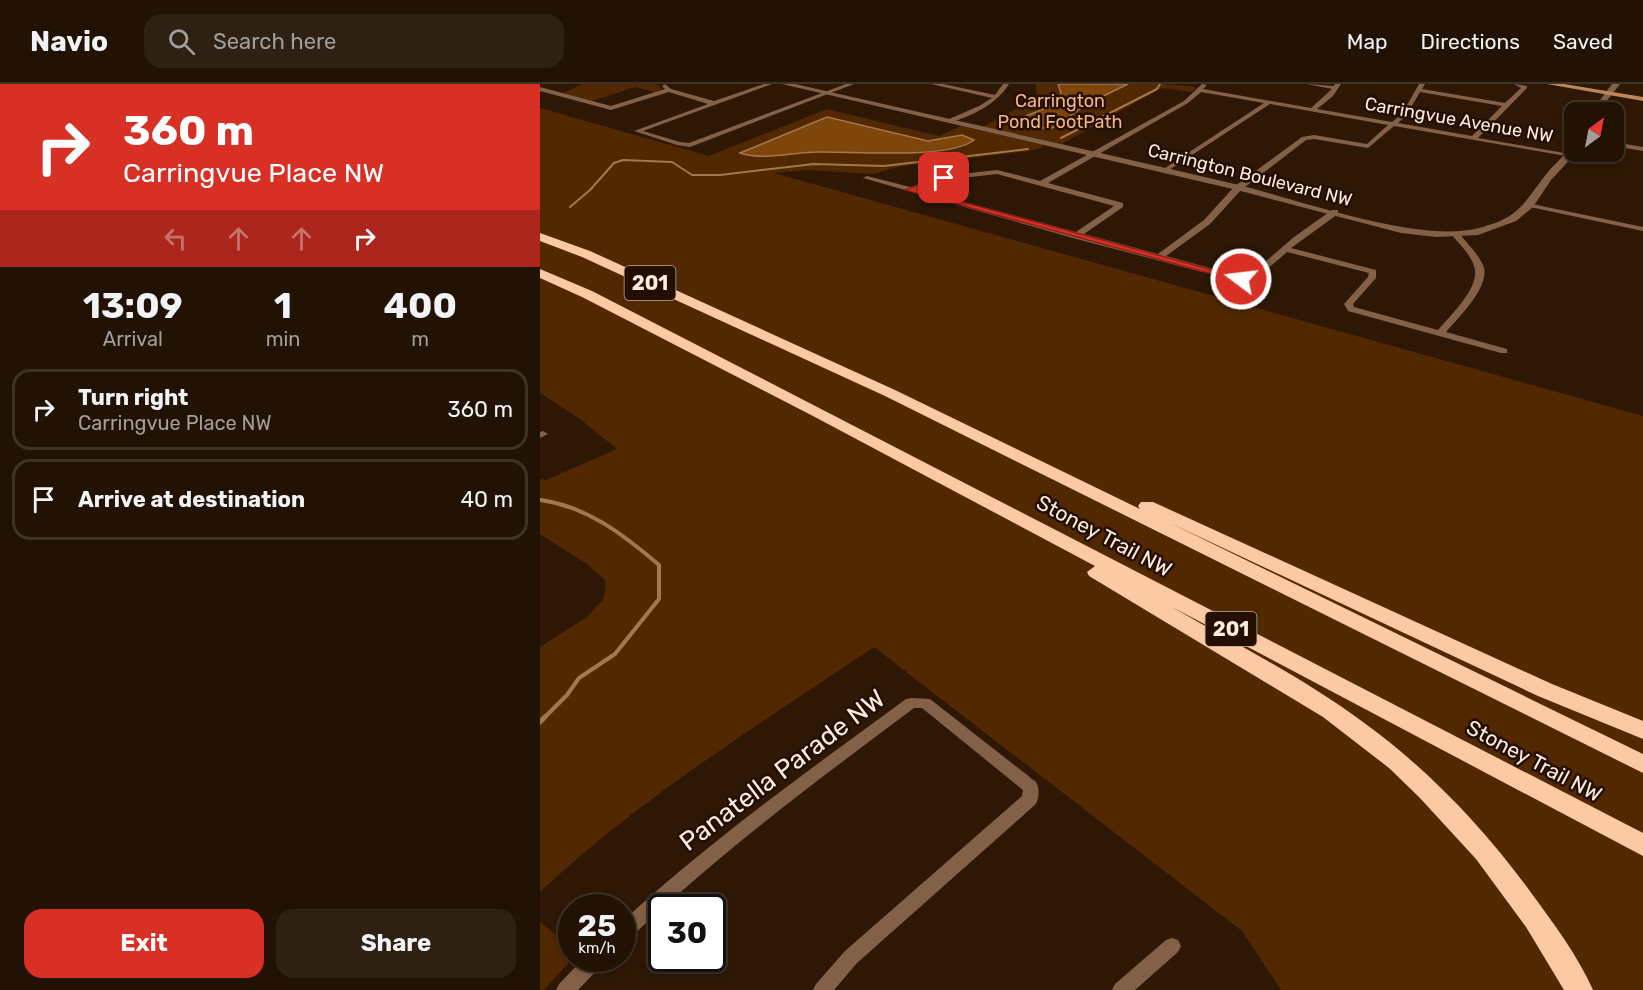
<!DOCTYPE html>
<html lang="en">
<head>
<meta charset="utf-8">
<style>
	body { margin:0; font-family:Rubik,sans-serif; background:#2e2013; color:#f1f3f6; height:100vh; display:flex; flex-direction:column; font-size:22px; white-space:nowrap }
	* { box-sizing:border-box; margin:0 }
	p { font-size:20px; color:#a29e9a }
	.icon { flex:none; width:33px; height:33px; fill:none; stroke:currentColor; stroke-width:2; stroke-linecap:round; stroke-linejoin:round }
	.map { position:relative; flex:1; overflow:hidden }
	.side { display:flex; flex-direction:column; background:#221204; width:540px }
	.side>* { flex:none }
	.top-card { background:#d93025; color:#fff; overflow:hidden }
	.needle { width:39px; rotate:32deg }
	.controls { position:absolute; left:1024px; top:18px; display:grid; gap:12px }
	.controls a { display:grid; place-items:center; width:60px; height:60px; border-radius:12px; background:#221204; box-shadow:0 3px 9px #0003,0 0 0 2px #3f3226; font-size:30px }
	.speed { position:absolute; left:18px; top:810px; display:flex; gap:12px; font-size:30px; font-weight:700; text-align:center }
	.speed>* { display:grid; place-content:center; width:78px; height:78px; border-radius:50%; background:#221204; box-shadow:0 3px 9px #0003,0 0 0 2px #3f3226; line-height:1 }
	.speed small { font-size:15px; font-weight:400 }
	.speed .limit { border:3px solid #111; border-radius:9px; background:#fff; color:#111 }
	.pin { position:absolute; display:grid; place-items:center; width:51px; height:51px; color:#fff; margin:-26px; border-radius:12px; box-shadow:0 3px 9px #0006 }
	.me { position:absolute; width:66px; margin:-33px; rotate:285deg; stroke-linejoin:round; filter:drop-shadow(0 0 4px #0008) }
	.turn { display:flex; align-items:center; gap:21px; height:126px; padding:0 24px; font-size:27px }
	.turn .icon { width:78px; height:78px; stroke-width:2.5 }
	.turn b { display:block; font-size:42px; line-height:51px }
	.lanes { display:flex; align-items:center; height:57px; padding:0 24px; background:#0003; justify-content:center; gap:30px; direction:ltr }
	.lanes .off { opacity:.35 }
	.eta { display:flex; justify-content:space-evenly; align-items:center; height:102px; text-align:center }
	.eta b { font-size:36px; font-weight:700; line-height:42px }
	.primary-button { display:flex; gap:12px; margin-top:auto; padding:12px 24px }
	.primary-button a { flex:1; height:69px; border-radius:18px; background:#d93025; color:#fff; font-size:24px; font-weight:700; line-height:69px; text-align:center }
	.primary-button a+a { background:#2e2013; color:#f1f3f6 }
	ul { padding:0; list-style:none }
	li { display:flex; align-items:center; gap:18px; height:81px; margin:0 12px 9px; padding:0 12px; border:3px solid #3f3226; border-radius:18px }
	li div { flex:1 }
	li b { display:block; font-size:22px }
	li em { font-style:normal }
	header { display:flex; align-items:center; gap:36px; box-sizing:border-box; height:84px; padding:0 30px; background:#221204; border-bottom:2px solid #3f3226 }
	header strong { font-size:28px }
	nav { display:flex; gap:33px; margin-inline-start:auto; font-size:21px }
	.search { width:420px; height:54px; background:#2e2013; display:flex; align-items:center; gap:15px; box-sizing:border-box; padding:0 21px; border-radius:18px; color:#a29e9a; font-size:22px }
	main { display:flex; flex:1; min-height:0 }
	.map>svg:first-child { display:block }
</style>
</head>
<body>
<header>
<strong>Navio</strong>
<div class="search"><svg class="icon" aria-label="search" viewBox="0 0 24 24"><circle cx="10" cy="10" r="6"/><path d="M15 15l6 6"/></svg>Search here</div>
<nav><a>Map</a><a>Directions</a><a>Saved</a></nav>
</header>
<main>
<section class="side">
<div class="top-card">
<div class="turn"><svg class="icon" aria-label="right" viewBox="0 0 24 24"><path d="M7 20v-9h11M14 6l5 5-5 5"/></svg><div><b>360 m</b>Carringvue Place NW</div></div>
<div class="lanes"><svg class="icon off" aria-label="left" viewBox="0 0 24 24"><path d="M17 20v-9H6M10 6l-5 5 5 5"/></svg><svg class="icon off" aria-label="ahead" viewBox="0 0 24 24"><path d="M12 20V5M6 11l6-6 6 6"/></svg><svg class="icon off" aria-label="ahead" viewBox="0 0 24 24"><path d="M12 20V5M6 11l6-6 6 6"/></svg><svg class="icon" aria-label="right" viewBox="0 0 24 24"><path d="M7 20v-9h11M14 6l5 5-5 5"/></svg></div>
</div>
<div class="eta">
<div><b>13:09</b><p>Arrival</p></div>
<div><b>1</b><p>min</p></div>
<div><b>400</b><p>m</p></div>
</div>
<ul>
<li><svg class="icon" aria-label="right" viewBox="0 0 24 24"><path d="M7 20v-9h11M14 6l5 5-5 5"/></svg><div><b>Turn right</b><p>Carringvue Place NW</p></div><em>360 m</em></li>
<li><svg class="icon" aria-label="arrive" viewBox="0 0 24 24"><path d="M6 21V4h12l-3 4 3 4H6"/></svg><div><b>Arrive at destination</b></div><em>40 m</em></li>
</ul>
<div class="primary-button"><a>Exit</a><a>Share</a></div>
</section>
<div class="map">
<svg width="1103" height="906" viewBox="0 0 1103 906">
	<rect width="100%" height="100%" fill="#2e1805"/>
	<g fill="#512800">
		<path d="M43,0H116L122,5L115,8L95,3L52,17L23,9Z"/>
		<path d="M496,0H624L656,3L652,8L621,4L520,61L442,43L493,16L497,12Z"/>
		<path d="M0,24L169,72L287,25L399,52L421,42L503,61L501,64L489,67L357,83L334,90L267,86L234,89L1103,332V906H741L702,847L334,563C220,640 101,713 0,808V563L47,533L64,514L66,497L47,480L0,450V395L6,396L77,365L40,335L0,309Z"/>
		<path d="M0,838L31,863L32,875L4,906H0Z"/>
	</g>
	<g fill="#7f460c" stroke="#a4784c" stroke-width="1.5">
		<path d="M518,0H588L549,19L512,44H495L477,40L479,35C493,28 513,25 521,10Z"/>
		<path d="M287,33L388,57L422,51L434,56C408,76 312,67 278,68C253,68 225,77 200,69Z"/>
	</g>
	<g fill="none" stroke-linecap="round" stroke-linejoin="round">
		<g stroke="#a4784c" stroke-width="2">
			<path d="M521,54L617,5L620,0"/>
			<path d="M30,123L50,106L74,79L83,76L132,78L152,91H180L274,80L344,82L488,65"/>
		</g>
		<path stroke="#a4784c" stroke-width="3" d="M0,416L12,418"/>
		<path stroke="#a4784c" stroke-width="4" d="M1,416C48,423 84,451 119,481V515L75,570L39,594L27,611L4,634"/>
		<path stroke="#a4784c" stroke-width="5" d="M0,638L5,633"/>
		<g fill="#836148" fill-rule="evenodd">
			<path d="M125,0L131,5L174,17L224,0H232L103,47L140,58L149,59L306,0H314L150,63L137,61L94,47L168,20L129,8L71,26L0,7V3L71,22L125,5L122,2Z"/>
			<path d="M391,0H403L455,11L463,0H469C456,21 433,31 409,39L406,37L407,36L439,22L452,14Z"/>
			<path d="M662,0L667,1L663,5L771,24L792,5L767,0L794,2L795,0H801L793,12L777,25L852,38L862,30L879,0H885L882,5L965,19L981,4L974,0L987,2V4L938,54L1030,70L1033,72L1032,73L854,42L828,64L774,55L766,56L701,106L670,140L626,172L703,193L711,190L754,153L792,126H798V130L751,164L836,186V194L813,220L814,223L898,246C910,232 942,202 934,182C930,170 920,161 912,151L919,149C927,160 940,171 944,184C949,204 918,234 906,248L967,265V269H961L808,227L804,220L828,193L829,189L747,168L717,194L704,199L533,154L323,94L327,92L370,103L404,92L457,86L500,97L644,17ZM661,8L724,19L622,86V88H626L730,20L848,41L827,60L774,51L762,53L695,102L664,136L618,170L544,150L583,123V119L508,99L648,19ZM880,8L962,22L932,52L858,39L866,32ZM457,90L574,122L536,148L378,106L405,96Z"/>
			<path d="M1035,51V55L1032,54V52Z"/>
			<path d="M1074,58L1103,63V67L1074,62Z"/>
			<path d="M987,119L1103,143V147L990,123L986,121Z"/>
			<path d="M3,347L8,350L0,354V348Z"/>
			<path d="M371,614L390,615L496,698C500,705 499,713 496,720L317,879L294,906H273L276,900L305,867L482,712L483,706L382,624H374C275,698 177,771 88,856L82,858V838C171,756 269,686 366,615Z"/>
			<path d="M632,854L638,856L641,862L638,868L595,906H572L575,900L626,856Z"/>
			<path d="M44,874H66L63,880L38,906H16L19,900Z"/>
		</g>
		<g fill="#836148" fill-rule="evenodd">
			<path d="M242,0H255C403,34 551,66 699,101C759,116 881,160 939,144C978,134 981,123 1004,93C1012,82 1023,73 1032,63H1035V68H1037L1011,96L993,123L976,137L938,151L896,153L861,149L697,106Z"/>
			<path d="M1072,0H1080L1058,28H1051Z"/>
		</g>
		<path fill="#bd875d" fill-rule="evenodd" d="M1007,0H1024L1103,13V17Z"/>
		<g fill="#fbc9a3" fill-rule="evenodd">
			<path d="M0,149L50,167L355,306L600,425L598,422L601,418H613L1012,600L1103,637V655L998,612L630,439L1103,670V689L345,312L42,173L0,157Z"/>
			<path d="M0,185L52,207L283,326L1103,749V772L632,523C696,560 764,594 823,638C888,685 945,745 992,810C1014,840 1038,872 1053,906H1024L986,843L936,775L879,713L849,684L783,633L549,492L547,488L555,482L273,332L42,213L0,194Z"/>
		</g>
	</g>
	<path fill="#d93025" stroke="#8d1f18" stroke-width="1.5" d="M404,92L406,96L378,106L706,195L698,197L365,106Z"/>
	<g text-anchor="middle" stroke-width="5" stroke-linejoin="round" paint-order="stroke">
		<g font-size="18" fill="#f3b586" stroke="#240e00">
			<text x="520" y="23">Carrington<tspan x="520" dy="21">Pond FootPath</tspan></text>
		</g>
		<g font-size="18" fill="#fcece1" stroke="#240e00">
			<text transform="translate(919 36) rotate(10)" y="6">Carringvue Avenue NW</text>
			<text transform="translate(710 91) rotate(14)" y="6">Carrington Boulevard NW</text>
		</g>
		<g fill="#240e00" stroke="#bba99e" stroke-width="1.5">
			<rect x="84.5" y="182" width="51" height="34" rx="4.5"/>
			<rect x="665.5" y="528" width="51" height="34" rx="4.5"/>
		</g>
		<g font-size="20" font-weight="bold" fill="#fcece1">
			<text x="110" y="206">201</text>
			<text x="691" y="552">201</text>
		</g>
		<g font-size="21" fill="#fcece1" stroke="#240e00">
			<text transform="translate(564 452) rotate(28)" y="7">Stoney Trail NW</text>
			<text transform="translate(994 677) rotate(28)" y="7">Stoney Trail NW</text>
		</g>
		<g font-size="26" fill="#fcece1" stroke="#240e00">
			<text transform="translate(242 686) rotate(-37)" y="9">Panatella Parade NW</text>
		</g>
	</g>
</svg>
<div class="controls">
<a><svg class="needle" viewBox="-14 -14 28 28"><path d="M0-13l5 13h-10z" fill="#e53935"/><path d="M0 13l5-13h-10z" fill="#a29e9a"/></svg></a>
</div>
<div class="speed"><div>25<small>km/h</small></div><div class="limit">30</div></div>
<div class="pin" style="left:404px;top:94px;background:#d93025"><svg class="icon" aria-label="arrive" viewBox="0 0 24 24"><path d="M6 21V4h12l-3 4 3 4H6"/></svg></div>
<svg class="me" style="left:701px;top:195px" viewBox="-20 -20 40 40"><circle r="17" fill="#d93025" stroke="#fff" stroke-width="3"/><path d="M0-11L8 9 0 5-8 9z" fill="#fff"/></svg>
</div>
</main>
</body>
</html>
